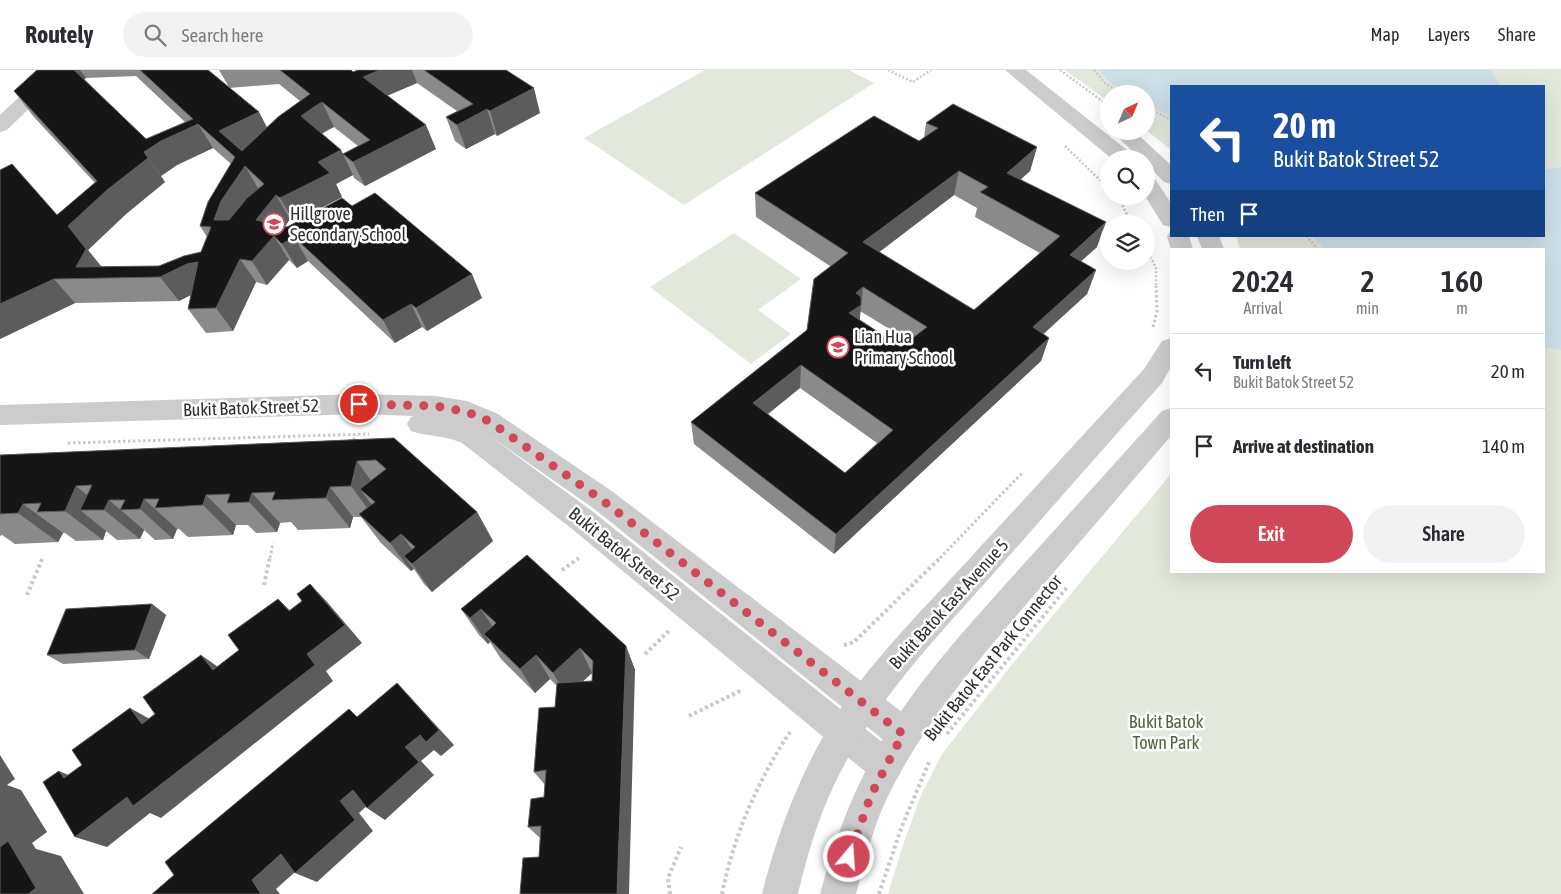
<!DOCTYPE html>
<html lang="en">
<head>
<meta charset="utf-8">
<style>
	body { margin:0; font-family:"Asap Condensed",sans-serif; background:#f2f2f3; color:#2b2b33; height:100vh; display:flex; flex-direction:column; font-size:19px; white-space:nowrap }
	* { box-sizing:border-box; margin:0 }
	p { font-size:16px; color:#7c7c81 }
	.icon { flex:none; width:28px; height:28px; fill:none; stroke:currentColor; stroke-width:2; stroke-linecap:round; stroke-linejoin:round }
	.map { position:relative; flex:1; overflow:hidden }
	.details { position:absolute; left:1170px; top:178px; width:375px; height:325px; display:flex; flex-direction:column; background:#fff; border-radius:0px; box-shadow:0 5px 20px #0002 }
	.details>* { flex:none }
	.top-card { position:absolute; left:1170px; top:15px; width:375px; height:152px; border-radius:0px; box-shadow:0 5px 20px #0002; background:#1a4fa0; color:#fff; overflow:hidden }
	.needle { width:32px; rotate:44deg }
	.fabs { position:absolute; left:1100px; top:15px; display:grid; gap:10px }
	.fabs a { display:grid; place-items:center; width:55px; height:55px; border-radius:50%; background:#fff; box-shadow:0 5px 20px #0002; font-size:25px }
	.pin { position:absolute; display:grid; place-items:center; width:42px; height:42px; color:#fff; margin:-21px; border:2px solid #fff; border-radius:50%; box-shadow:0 1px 5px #0007 }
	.me { position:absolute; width:55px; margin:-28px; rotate:18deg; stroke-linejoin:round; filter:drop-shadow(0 0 4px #0008) }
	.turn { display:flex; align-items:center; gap:18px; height:105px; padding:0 20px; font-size:22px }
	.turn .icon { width:65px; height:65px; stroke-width:2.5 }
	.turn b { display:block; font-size:35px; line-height:42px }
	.then { display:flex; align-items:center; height:48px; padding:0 20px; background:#0003; gap:10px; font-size:19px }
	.eta { display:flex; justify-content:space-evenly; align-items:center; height:85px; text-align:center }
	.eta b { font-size:30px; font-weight:600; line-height:35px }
	.action { display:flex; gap:10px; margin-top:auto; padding:10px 20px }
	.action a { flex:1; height:58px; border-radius:30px; background:#d04859; color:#fff; font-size:20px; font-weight:600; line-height:58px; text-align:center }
	.action a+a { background:#f2f2f3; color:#2b2b33 }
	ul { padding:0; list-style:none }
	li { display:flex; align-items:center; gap:15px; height:75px; padding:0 20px; border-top:1px solid #e1e1e2 }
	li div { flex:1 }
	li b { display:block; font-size:19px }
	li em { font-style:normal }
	header { display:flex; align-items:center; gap:30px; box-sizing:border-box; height:70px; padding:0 25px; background:#fff; border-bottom:1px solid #e1e1e2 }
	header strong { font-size:24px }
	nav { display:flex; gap:28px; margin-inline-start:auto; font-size:18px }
	.search { width:350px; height:45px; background:#f2f2f3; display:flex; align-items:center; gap:12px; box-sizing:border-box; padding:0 18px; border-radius:28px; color:#7c7c81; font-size:19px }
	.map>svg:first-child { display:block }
</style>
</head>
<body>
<header>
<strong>Routely</strong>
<div class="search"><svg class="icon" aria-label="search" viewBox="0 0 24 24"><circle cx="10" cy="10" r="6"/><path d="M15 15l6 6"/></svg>Search here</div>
<nav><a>Map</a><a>Layers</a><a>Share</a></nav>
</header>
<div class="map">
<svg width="1561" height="824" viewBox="0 0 1561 824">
	<rect width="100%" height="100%" fill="#fff"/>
	<g fill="#e3e8dc">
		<path d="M705,0H849L874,13L684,135L584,68Z"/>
		<path d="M1065,0H1561V824H888L903,775L921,725L942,684L1014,592L1171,404V501H1544V179H1240L1236,166H1544V16H1171V80L1146,60V24H1109V32Z"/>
		<path d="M734,163L801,209L758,240L791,264L751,294L650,217Z"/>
	</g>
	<g fill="#cedfe8">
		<path d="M1099,0H1491L1500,16H1171V46L1146,33V24H1128L1108,11Z"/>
		<path d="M1561,97V280L1544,277V179H1324L1312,166H1544V100Z"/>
	</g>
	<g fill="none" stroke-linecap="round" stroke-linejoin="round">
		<g stroke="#c9c9c9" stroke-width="2.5" stroke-dasharray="2 2" stroke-linecap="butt">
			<path d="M888,0L913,12L931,0"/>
			<path d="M1060,0L1109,36"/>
			<path d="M1094,0L1105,13L1122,24"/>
			<path d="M1146,36L1171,50"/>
			<path d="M1065,76L1109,119"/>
			<path d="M1115,126L1120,131L1132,154"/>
			<path d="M1306,166L1318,179"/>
			<path d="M1146,180L1156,197V218"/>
		</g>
		<g stroke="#c9c9c9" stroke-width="3" stroke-dasharray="2.5 2.5" stroke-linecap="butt">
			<path d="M1153,257L1157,241L1156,216"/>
			<path d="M348,371L354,369L356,365"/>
			<path d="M68,373L369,364"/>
			<path d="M270,488L273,473"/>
			<path d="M940,488L1022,403"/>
		</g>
		<g stroke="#c9c9c9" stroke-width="4" stroke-dasharray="3 3" stroke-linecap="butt">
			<path d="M562,500L579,488"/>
			<path d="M264,515L270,487"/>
			<path d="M27,525L43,487"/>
			<path d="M844,575L854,572L941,487"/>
			<path d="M645,584L669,561"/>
			<path d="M689,646L742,620"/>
			<path d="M947,664L1068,516"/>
			<path d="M670,824L668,808L681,777"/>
			<path d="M722,824C734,765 757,712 790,662"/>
			<path d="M879,824L902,756L930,690"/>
		</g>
		<g fill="#ccc" fill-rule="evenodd">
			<path d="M48,0H68L7,60L0,62V45Z"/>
			<path d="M359,324L436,326L467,331L498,344L613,422L915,652L919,664L915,676L903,680L891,676L593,438L487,364L592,441L897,684L902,696L897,708L885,713L873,708L572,459L462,373C445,365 428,367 411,361L407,354L411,347L414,346L359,344L0,355V335Z"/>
		</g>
		<g fill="#ccc" fill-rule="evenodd">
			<path d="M1005,0H1026L1132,84L1135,89H1112Z"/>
			<path d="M1111,61H1134L1171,95V114L1164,112L1146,94V89H1141Z"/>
			<path d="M1146,104L1153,106L1171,133V157L1163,155L1145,126Z"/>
			<path d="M1171,160V166H1189L1193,179L1171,180L1167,166Z"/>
			<path d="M1197,166H1219L1224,179H1202Z"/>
			<path d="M1171,268V297L1162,313C1108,373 1055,434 1002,494C941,563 875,629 835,713C818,748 807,786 798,824H762C777,764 799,706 831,653C872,588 929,534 980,477C1035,418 1089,358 1144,299L1162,271Z"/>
			<path d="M1171,338V366C1124,421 1077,475 1030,530C974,595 914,664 880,744C870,770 863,797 856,824H820C833,775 850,728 875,683C911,618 963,562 1012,507C1062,452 1112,396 1162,341Z"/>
		</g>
	</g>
	<g fill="#8a8a8a" fill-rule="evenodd">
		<path d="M37,0H208L229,17L219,0H351L353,2L358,0H506L540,43L497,66L495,64L466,79L455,71L446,47L457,41L417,13L387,25L436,79L365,116L354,108L353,105L336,114L342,127L294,152L290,149L285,157H287L352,136L482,228L427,261L422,257L395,273L308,191L297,198L289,190L267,215L256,212L233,261L206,263L188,239L191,225L179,231L75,233L0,269V100L57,145L95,113L33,46L14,21ZM136,6L185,52L146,69L84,9L86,8ZM279,14L300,31L267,57L229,18ZM334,57L358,76L343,84L341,80L322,64ZM213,78L231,94L200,156L207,167L201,182L159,196L102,197L88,180L126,144L165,112L161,106L177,95Z"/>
		<path d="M926,53L1037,77L1030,101L1021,109L1097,177L1081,191L1096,200L1087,224L1043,264L1049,268L1041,291L834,484L694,374L691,352L807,260L830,196L756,147L755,123L919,71L924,68ZM954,125L977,138L975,147L1040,183L974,240L879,182ZM860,241L909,271L901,277L859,250ZM800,318L877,373L845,403L768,344Z"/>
		<path d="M394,368L477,442L493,471L432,522L424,514L414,499L411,501L381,473L361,447H353L350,458L298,460L291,452L280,453L277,462L256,463L248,455H236L233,465L188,467L179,459H177L173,469L155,470L144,460L140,469L117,470L106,461L103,470L76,471L65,463H63L58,472L15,474L2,465L0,466V385Z"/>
		<path d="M527,485L626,576L635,600L539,787L540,768L528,757L544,727L545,715L534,702L555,637L557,616L550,609L535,623L501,589L490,572L488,574L479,565L461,539ZM592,603V611H583Z"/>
		<path d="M152,534L166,545L149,589L63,594L47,585Z"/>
	</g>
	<g fill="#5c5c5c">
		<path d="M71,0H80L86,8L80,13Z"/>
		<path d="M380,0H412L417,13L373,32L363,7Z"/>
		<path d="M534,18L540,43L497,66L490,41Z"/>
		<path d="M322,32L334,57L325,61L313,71L301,46L314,37Z"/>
		<path d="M487,39L495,64L466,79L457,55Z"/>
		<path d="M259,42L272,67L234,85L219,61Z"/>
		<path d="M198,54L213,78L177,95L161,106L144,82L161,71Z"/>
		<path d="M426,55L436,79L365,116L353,92Z"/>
		<path d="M1037,77L1030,101L1001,127L1007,103Z"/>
		<path d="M341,80L353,105L336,114L342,127L294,152L280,128L318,92Z"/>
		<path d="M148,88L165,112L126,144L88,180L106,203L76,197L68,156L107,120Z"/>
		<path d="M245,96L259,120L230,175L214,150L221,131Z"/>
		<path d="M959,101L954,125L861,196L863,172Z"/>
		<path d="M276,125L290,149L276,168L274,166L289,190L267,215L252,191L256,150Z"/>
		<path d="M1106,152L1097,177L1061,209L1070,185Z"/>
		<path d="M294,167L308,191L297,198L282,174Z"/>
		<path d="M240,189L256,212L233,261L216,238Z"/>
		<path d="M198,192L204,218L179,231L160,207L187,194Z"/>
		<path d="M1096,200L1087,224L1025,281L1033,257Z"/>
		<path d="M472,204L482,228L427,261L416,238Z"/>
		<path d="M54,209L75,233L0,269V234Z"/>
		<path d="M863,217L859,258L849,243L856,223Z"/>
		<path d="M411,234L422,257L395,273L383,250Z"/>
		<path d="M1049,268L1041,291L834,484L836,464Z"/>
		<path d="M801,295L800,318L754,355L753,333Z"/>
		<path d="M357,391L379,422L360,419L375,439L373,446L351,416Z"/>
		<path d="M76,416L104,439L109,430L144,460L140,469L104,440H80L106,461L103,470L65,441Z"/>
		<path d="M330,417L353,447L350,458L326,428Z"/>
		<path d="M252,423L280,453L277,462L249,432Z"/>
		<path d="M206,425L236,455L233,465L203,435Z"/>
		<path d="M144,429L177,459L173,469L140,439Z"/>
		<path d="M23,434L63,463L58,472L18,443Z"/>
		<path d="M477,442L493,471L432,522L412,494L404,486L414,499L411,501L390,473L401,464L419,489Z"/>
		<path d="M310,514L328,533L362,573L326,601L333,611L161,748L150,743L107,777L75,767L307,584Z"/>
		<path d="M278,529L297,547L289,541Z"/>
		<path d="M152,534L166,545L149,589L135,580Z"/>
		<path d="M481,539L498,565L484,564L490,572L488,574L470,548Z"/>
		<path d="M626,576L635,600L629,824H617Z"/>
		<path d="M580,578L592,603L567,626L553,603Z"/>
		<path d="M201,585L224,601L213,600Z"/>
		<path d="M536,585L550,609L535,623L520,599Z"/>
		<path d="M397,613L412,629L454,675L441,686L434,680L421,691L434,705L385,750L367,738Z"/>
		<path d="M130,638L157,653L142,654Z"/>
		<path d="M0,685L15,709L7,715L21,720L47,762L32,773L36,779L61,786L84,824H28L0,784Z"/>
		<path d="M59,701L90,714L64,708Z"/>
		<path d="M353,720L371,732L359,743L373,761L317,812L295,803L340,731Z"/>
		<path d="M281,784L304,794L276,819L280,824H261L252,810Z"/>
	</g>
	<g fill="#161616" stroke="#5c5c5c" fill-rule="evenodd">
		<path d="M37,0H74L146,69L193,49L140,0H208L259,42L219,61L242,81L278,47L310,24L280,0H351L353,2L358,0H380L363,7L426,55L353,92L343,84L370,70L322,32L314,37L301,46L341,80L318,92L330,103L280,128L276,125L256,150L287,157L342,128L352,136L375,123L472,204L416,238L411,234L383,250L294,167L282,174L274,166L252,191L240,189L216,238L188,239L198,192L187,194L160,207L54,209L0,234V100L12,94L57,145L97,111L14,21ZM198,54L235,87L208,132L200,156L211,157L201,182L184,186L159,196L76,197L86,179L68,156L107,120L148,88L144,82L161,71ZM245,96L264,114L247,128L229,150H214L221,131Z"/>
		<path d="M424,0H506L534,18L490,41L487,39L457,55L446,47L473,34Z"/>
		<path d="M953,34L1037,77L1007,103L1106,152L1070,185L1096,200L1033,257L1049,268L836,464L691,352L807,260L814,209L848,183L755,123L874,46L919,71L938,58L926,53ZM959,101L988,117L980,122L1060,166L974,240L863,172ZM863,217L927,257L901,277L849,243L861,235V227L856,223ZM801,295L893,360L845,403L753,333Z"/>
		<path d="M394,368L477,442L412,494L404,486L415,477L401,464L390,473L359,444L375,432L360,419L386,399L376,390L357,391L351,416L330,417L326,428L272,430L275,422L252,423L249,432L227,433L230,424L206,425L203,435L155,438L159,429H144L140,439L120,440L125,430H109L104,440H80L92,415L76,416L65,441L37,442L41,433L23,434L18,443L0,444V385Z"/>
		<path d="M527,485L626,576L617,824H520L523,788L539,787L541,756L528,757L531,729L544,727L546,700L534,702L539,638L555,637L557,613L592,611L593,591L580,578L553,603L536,585L520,599L484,564L496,553L481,539L470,548L461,539Z"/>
		<path d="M310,514L345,555L307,584L315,595L133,736L127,727L75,767L43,712L59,701L64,708L82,695L72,680L130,638L142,654L155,644L143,627L201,585L213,600L239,580L228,565L278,529L289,541L302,531L297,524Z"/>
		<path d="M152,534L135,580L47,585L66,539Z"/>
		<path d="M397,613L439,660L426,672L420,665L405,677L419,692L367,738L353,720L340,731L355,750L295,803L281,784L252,810L261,824H152L174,805L165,792L349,639L357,647Z"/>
		<path d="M8,771L36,818L28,824H0V777Z"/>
	</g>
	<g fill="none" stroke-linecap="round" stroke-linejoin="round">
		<path stroke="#d04859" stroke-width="9" stroke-dasharray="0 16.2" d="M359,334L436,336L467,342L489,351L602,430L903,664L871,725L849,787"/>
	</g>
	<defs>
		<g id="school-ring" transform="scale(1.125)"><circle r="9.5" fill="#fff" stroke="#d04859" stroke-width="1.5"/><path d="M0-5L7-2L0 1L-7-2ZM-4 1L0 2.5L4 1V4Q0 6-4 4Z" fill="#d04859"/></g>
	</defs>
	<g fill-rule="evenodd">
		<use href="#school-ring" x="274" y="154"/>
		<use href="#school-ring" x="838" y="277"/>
	</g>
	<g text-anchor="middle" stroke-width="5" stroke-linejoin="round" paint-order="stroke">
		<g font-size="18" fill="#2f2f2f" stroke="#fff" text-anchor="start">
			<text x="290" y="150">Hillgrove<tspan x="290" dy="21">Secondary School</tspan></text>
			<text x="854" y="273">Lian Hua<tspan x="854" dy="21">Primary School</tspan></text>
		</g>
		<g font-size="18" fill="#2f2f2f" stroke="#fff">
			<text transform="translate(251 338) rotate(-2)" y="6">Bukit Batok Street 52</text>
			<text transform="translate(624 484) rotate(39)" y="6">Bukit Batok Street 52</text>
			<text transform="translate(949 534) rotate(-48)" y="6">Bukit Batok East Avenue 5</text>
			<text transform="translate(993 588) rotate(-51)" y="6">Bukit Batok East Park Connector</text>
		</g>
		<g font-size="18" fill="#546642" stroke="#fff">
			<text x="1166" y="658">Bukit Batok<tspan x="1166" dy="21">Town Park</tspan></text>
		</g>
	</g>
</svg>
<div class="fabs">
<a><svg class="needle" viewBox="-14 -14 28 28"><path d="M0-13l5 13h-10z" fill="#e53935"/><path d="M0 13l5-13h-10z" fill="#7c7c81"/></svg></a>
<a><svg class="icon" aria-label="search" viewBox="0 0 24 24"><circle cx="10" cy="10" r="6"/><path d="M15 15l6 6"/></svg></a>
<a><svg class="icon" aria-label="layers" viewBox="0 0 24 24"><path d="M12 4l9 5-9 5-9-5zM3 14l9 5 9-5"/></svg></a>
</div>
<div class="pin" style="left:359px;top:334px;background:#d93025"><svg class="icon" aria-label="arrive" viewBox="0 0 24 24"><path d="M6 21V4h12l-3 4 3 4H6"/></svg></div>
<svg class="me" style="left:849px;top:787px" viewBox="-20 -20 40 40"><circle r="17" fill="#d04859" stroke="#fff" stroke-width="3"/><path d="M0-11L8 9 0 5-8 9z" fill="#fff"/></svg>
<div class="top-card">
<div class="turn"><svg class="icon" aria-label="left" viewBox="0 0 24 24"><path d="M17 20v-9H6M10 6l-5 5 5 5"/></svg><div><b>20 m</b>Bukit Batok Street 52</div></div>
<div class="then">Then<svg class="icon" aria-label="arrive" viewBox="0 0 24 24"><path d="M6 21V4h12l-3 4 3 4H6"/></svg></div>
</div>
<section class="details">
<div class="eta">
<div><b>20:24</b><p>Arrival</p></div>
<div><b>2</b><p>min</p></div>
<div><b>160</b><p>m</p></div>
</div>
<ul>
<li><svg class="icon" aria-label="left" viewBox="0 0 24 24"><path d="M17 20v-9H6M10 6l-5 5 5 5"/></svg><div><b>Turn left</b><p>Bukit Batok Street 52</p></div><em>20 m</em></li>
<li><svg class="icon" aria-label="arrive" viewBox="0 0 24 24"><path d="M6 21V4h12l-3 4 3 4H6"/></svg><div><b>Arrive at destination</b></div><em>140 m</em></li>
</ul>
<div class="action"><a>Exit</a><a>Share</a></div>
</section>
</div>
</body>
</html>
